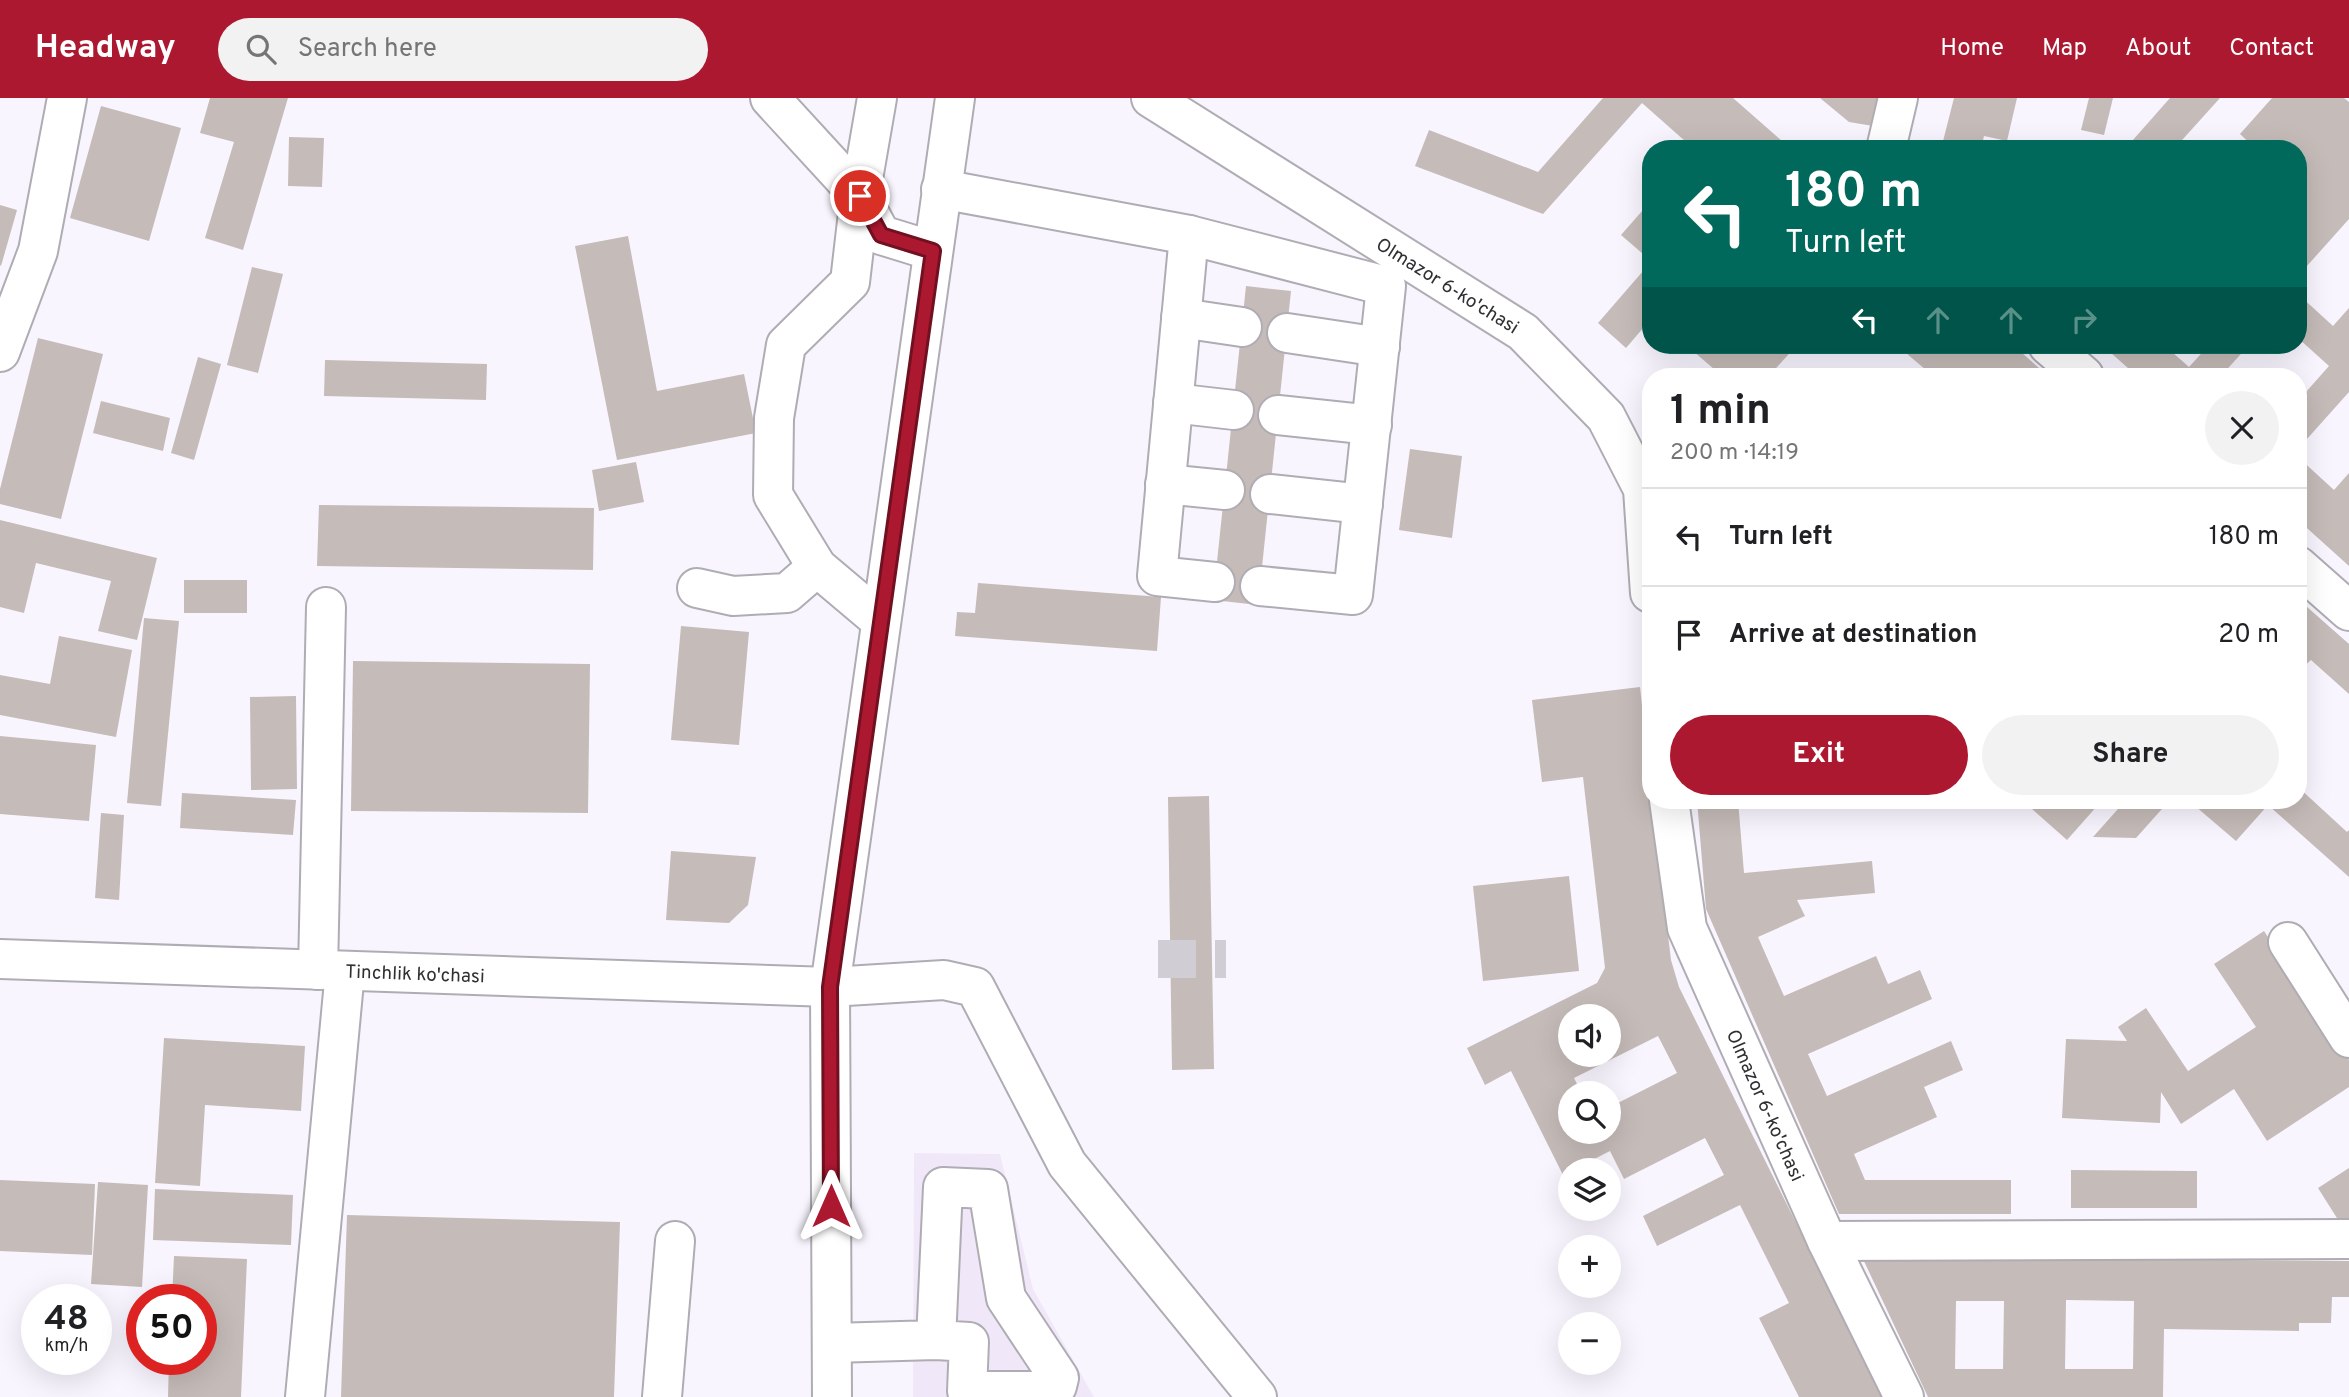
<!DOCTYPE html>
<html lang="en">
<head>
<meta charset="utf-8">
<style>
	body { margin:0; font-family:Overpass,sans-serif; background:#f2f2f2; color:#202124; height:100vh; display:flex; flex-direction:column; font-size:26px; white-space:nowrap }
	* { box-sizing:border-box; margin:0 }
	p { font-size:23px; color:#757577 }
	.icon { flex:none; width:38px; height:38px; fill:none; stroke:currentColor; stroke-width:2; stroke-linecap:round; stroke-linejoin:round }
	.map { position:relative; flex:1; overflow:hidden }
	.details { position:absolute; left:1642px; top:270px; width:665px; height:441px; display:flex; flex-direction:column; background:#fff; border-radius:28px; box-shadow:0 7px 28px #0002 }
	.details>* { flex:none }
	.banner { position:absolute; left:1642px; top:42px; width:665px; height:214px; border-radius:28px; box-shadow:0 7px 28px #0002; background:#00695c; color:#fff; overflow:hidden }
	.fabs { position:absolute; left:1558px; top:906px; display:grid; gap:14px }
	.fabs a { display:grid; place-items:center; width:63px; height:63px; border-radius:50%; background:#fff; box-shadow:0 7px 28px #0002; font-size:35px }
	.speed { position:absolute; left:21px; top:1186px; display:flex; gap:14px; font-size:35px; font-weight:700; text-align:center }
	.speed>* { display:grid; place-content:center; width:91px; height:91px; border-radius:50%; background:#fff; box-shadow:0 7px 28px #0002; line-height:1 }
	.speed small { font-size:18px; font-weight:400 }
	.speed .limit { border:10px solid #d22; background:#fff; color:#111 }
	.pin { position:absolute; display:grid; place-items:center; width:60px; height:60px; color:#fff; margin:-30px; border:4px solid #fff; border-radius:50%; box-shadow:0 2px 7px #0007 }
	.me { position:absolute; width:77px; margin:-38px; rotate:0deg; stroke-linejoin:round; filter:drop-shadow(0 0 5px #0008) }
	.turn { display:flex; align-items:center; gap:24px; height:147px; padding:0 28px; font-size:32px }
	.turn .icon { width:91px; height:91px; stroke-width:2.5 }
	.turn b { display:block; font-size:49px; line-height:60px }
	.lanes { display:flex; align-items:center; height:66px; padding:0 28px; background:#0003; justify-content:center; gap:35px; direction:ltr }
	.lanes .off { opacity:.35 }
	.round { display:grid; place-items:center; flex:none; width:74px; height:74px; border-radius:37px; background:#f2f2f2 }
	.headline { display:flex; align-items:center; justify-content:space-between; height:119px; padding:0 28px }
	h1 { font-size:42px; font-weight:700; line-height:52px }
	.action { display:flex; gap:14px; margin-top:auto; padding:14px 28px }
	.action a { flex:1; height:80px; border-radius:42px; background:#ad1831; color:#fff; font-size:28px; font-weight:700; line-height:80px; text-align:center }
	.action a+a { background:#f2f2f2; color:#202124 }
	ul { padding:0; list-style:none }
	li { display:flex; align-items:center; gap:21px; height:98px; padding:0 28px; border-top:2px solid #e0e0e0 }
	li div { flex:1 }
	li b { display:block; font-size:26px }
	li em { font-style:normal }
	header { display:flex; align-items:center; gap:42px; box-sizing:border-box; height:98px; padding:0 35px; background:#ad1831; color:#fff }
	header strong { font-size:33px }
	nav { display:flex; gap:38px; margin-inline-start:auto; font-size:24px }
	.search { width:490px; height:63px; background:#f2f2f2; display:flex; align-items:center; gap:18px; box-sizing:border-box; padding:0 24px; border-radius:38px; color:#757577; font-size:26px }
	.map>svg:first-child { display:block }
</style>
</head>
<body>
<header>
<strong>Headway</strong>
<div class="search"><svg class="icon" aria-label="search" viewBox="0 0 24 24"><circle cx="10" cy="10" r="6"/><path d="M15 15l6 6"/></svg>Search here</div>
<nav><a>Home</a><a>Map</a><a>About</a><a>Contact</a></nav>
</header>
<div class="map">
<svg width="2349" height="1299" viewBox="0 0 2349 1299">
	<rect width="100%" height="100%" fill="#f9f5fe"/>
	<path fill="#f0e8f8" d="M914,1055L1000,1056L1033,1191L1094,1299H913Z"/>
	<g fill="#c5bbb8" fill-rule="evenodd">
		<path d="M210,0H288L243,152L205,140L234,44L200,35Z"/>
		<path d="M1603,0H1733L1791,51H1694L1642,5L1543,116L1415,68L1429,32L1538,74Z"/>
		<path d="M1820,0H1878L1873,28L1849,24Z"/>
		<path d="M1954,0H2017L2007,43L1984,38L1981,51H1941Z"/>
		<path d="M2089,0H2113L2104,37L2081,32Z"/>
		<path d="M2170,0H2220L2174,51H2125Z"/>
		<path d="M2272,0H2344L2349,4V121L2298,178V51H2256L2240,36Z"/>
		<path d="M101,8L181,30L149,143L70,120Z"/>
		<path d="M289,39L324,40L322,89L288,88Z"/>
		<path d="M1650,104V162L1621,137Z"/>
		<path d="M0,107L17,112L1,168L0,167Z"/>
		<path d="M628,138L657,293L744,276L756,335L617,362L575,148Z"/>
		<path d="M1650,165V222L1626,250L1598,225Z"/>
		<path d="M252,169L283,176L258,275L227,267Z"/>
		<path d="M1246,188L1291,193L1258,507L1213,502Z"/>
		<path d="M2298,196L2333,228L2349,210V294L2298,351V303L2329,268L2298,240Z"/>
		<path d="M38,240L103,256L61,421L0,406V391Z"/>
		<path d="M1686,247H1797L1769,278H1722Z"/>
		<path d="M1913,247H2013L2048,278H1933L1906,255Z"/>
		<path d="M2102,247H2164L2189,269L2209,247H2249L2221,278H2137Z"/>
		<path d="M198,259L221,266L194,362L171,355Z"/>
		<path d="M325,262L487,266L486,302L324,298Z"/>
		<path d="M101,303L170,320L163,353L93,335Z"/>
		<path d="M1410,351L1462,358L1452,440L1399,432Z"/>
		<path d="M2298,359L2334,392L2349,375V468L2298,422Z"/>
		<path d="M636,364L644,404L599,413L592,372Z"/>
		<path d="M319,407L594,410L593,472L317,468Z"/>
		<path d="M0,422L157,460L137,542L98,533L111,483L36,465L24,515L0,509Z"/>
		<rect x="184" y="482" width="63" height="33"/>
		<path d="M978,485L1161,499L1157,553L955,538L957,514L975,515Z"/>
		<path d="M2298,501L2349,546V596L2311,562L2302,570L2298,566Z"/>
		<path d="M144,520L179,523L161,708L127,705Z"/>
		<path d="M681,528L749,534L739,647L671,642Z"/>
		<path d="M59,538L132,552L116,639L0,617V577L50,586Z"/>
		<path d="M353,563L590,566L588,715L351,713Z"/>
		<path d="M1640,589L1650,682V702H1652L1671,862L1679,889L1874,1282L1895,1299H1799L1759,1220L1789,1205L1740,1107L1657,1148L1643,1118L1724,1077L1705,1040L1624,1081L1610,1053L1563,1077L1511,973L1485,987L1467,950L1597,885L1605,870L1583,679L1542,684L1532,602ZM1570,919H1608V957H1570ZM1658,938L1677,975L1608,1010V1034H1570V996H1582L1574,980Z"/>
		<path d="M296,598L297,691L251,692L250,599Z"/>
		<path d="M0,638L96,647L89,723L0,716Z"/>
		<path d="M2298,656L2306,664L2298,673Z"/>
		<path d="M2298,689L2347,734L2349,732V779L2268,707L2236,743L2188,702H2298Z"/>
		<path d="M182,695L296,702L293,737L180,730Z"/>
		<path d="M1209,698L1214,971L1172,972L1168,699Z"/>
		<path d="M1697,702H1738L1744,775L1872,763L1875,795L1797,802L1805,818L1758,839L1784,898L1876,858L1888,886L1920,872L1932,901L1808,956L1827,998L1951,943L1963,972L1924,989L1937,1019L1854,1056L1865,1082H2011V1116H1839L1706,811Z"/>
		<path d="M2022,702H2092L2098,707L2067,742Z"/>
		<path d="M2126,702H2170L2136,740L2093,739Z"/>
		<path d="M101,715L124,717L119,802L95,800Z"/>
		<path d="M671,753L756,759L748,807L729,825L666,822Z"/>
		<path d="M1569,778L1579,873L1483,883L1473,788Z"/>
		<path d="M2264,833L2349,962V989L2267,1043L2234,991L2181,1026L2161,994L2160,1025L2062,1020L2066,941L2127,943L2118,929L2146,910L2188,973L2256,929L2214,866Z"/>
		<path d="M164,940L305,948L301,1013L205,1007L200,1088L155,1085Z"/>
		<path d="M2349,1070V1123L2342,1128L2318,1090Z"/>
		<path d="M2071,1072L2197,1073V1110H2071Z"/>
		<path d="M0,1082L95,1086L92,1157L0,1153Z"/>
		<path d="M98,1084L148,1087L142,1189L91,1186Z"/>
		<path d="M155,1091L293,1097L291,1147L153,1142Z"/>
		<path d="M347,1117L620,1124L614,1299H341Z"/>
		<path d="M174,1158L247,1161L241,1299H168L169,1262H201V1202H172Z"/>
		<path d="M1862,1159L2349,1163V1199H2332L2331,1225H2299V1233L2164,1231L2163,1299H1928ZM2066,1202L2134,1203L2133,1271H2065ZM1956,1203H2004L2003,1271H1955Z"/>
	</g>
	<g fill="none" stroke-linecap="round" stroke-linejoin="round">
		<path stroke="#d1cdd5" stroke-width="38" stroke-dasharray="38 19" stroke-linecap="butt" d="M1158,861H1226"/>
		<g stroke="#b0acb4" stroke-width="42">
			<g id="minor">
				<path d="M770,0L860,98L881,137L933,153"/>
				<path d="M877,0L860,98L850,184L786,247L774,320L773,397L817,469L881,523"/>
				<path d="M1151,0L1523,234L1606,319L1643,391L1650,495"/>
				<path d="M1886,51L1898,0"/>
				<path d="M941,91L1189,137L1157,478L1215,484"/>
				<path d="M1189,137L1386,188L1353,497L1260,488"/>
				<path d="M1181,220L1242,229"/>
				<path d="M1287,235L1380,249"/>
				<path d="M2048,247L2084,278"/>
				<path d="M0,254L38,153L67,0"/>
				<path d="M1173,305L1234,312"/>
				<path d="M1278,317L1372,327"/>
				<path d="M1165,386L1225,392"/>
				<path d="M1270,396L1363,406"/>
				<path d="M2298,468L2349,513"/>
				<path d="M697,490L733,498L787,495L817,469"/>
				<path d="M1669,702L1687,830L1827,1143L1904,1299"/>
				<path d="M2288,844L2349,940"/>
				<path d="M0,861L830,889L944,882L975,889L1067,1066L1257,1299"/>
				<path d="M318,872L326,509"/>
				<path d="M1827,1143L2349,1141"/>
				<path d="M832,1245L936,1242L943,1089L988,1091L1006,1200L1059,1280L1057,1288L1049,1293H967L969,1244L936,1242"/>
				<path d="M305,1299L345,873"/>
				<path d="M662,1299L675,1143"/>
			</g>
		</g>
		<g stroke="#b0acb4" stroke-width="42">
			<path id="major" d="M832,1299L830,889L955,0"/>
		</g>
		<use href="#minor" stroke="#fff" stroke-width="38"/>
		<use href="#major" stroke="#fff" stroke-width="38"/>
	</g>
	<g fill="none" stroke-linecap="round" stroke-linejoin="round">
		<g stroke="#701020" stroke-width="18">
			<path id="route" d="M831,1108L830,889L933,153L881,137L860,98"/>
		</g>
		<use href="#route" stroke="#ad1831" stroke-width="12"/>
	</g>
	<g text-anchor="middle" stroke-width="5" stroke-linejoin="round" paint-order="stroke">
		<g font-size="19" fill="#302f32" stroke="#fff">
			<text transform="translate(1448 187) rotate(32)" y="7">Olmazor 6-ko'chasi</text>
			<text transform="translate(415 875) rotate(2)" y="7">Tinchlik ko'chasi</text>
			<text transform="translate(1766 1007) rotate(66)" y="7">Olmazor 6-ko'chasi</text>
		</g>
	</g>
</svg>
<div class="fabs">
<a><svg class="icon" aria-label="sound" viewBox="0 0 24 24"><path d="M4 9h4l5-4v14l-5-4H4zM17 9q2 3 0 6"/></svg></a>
<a><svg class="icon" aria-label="search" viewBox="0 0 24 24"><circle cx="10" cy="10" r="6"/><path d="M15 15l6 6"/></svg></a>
<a><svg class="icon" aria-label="layers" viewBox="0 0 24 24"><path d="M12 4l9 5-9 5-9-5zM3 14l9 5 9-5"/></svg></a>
<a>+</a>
<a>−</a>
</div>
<div class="speed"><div>48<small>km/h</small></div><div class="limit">50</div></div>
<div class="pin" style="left:860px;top:98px;background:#d93025"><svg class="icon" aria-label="arrive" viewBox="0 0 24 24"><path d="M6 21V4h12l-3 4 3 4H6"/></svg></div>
<svg class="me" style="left:831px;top:1108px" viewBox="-20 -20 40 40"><path d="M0-17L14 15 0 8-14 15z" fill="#ad1831" stroke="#fff" stroke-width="4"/></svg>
<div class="banner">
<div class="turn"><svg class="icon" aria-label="left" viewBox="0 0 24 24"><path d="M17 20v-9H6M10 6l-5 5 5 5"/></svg><div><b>180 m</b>Turn left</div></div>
<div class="lanes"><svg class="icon" aria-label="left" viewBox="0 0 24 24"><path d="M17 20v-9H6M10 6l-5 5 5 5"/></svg><svg class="icon off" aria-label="ahead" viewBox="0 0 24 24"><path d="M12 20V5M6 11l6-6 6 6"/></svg><svg class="icon off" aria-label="ahead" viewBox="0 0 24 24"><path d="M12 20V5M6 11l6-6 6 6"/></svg><svg class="icon off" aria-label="right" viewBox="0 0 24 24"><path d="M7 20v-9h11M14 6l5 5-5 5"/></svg></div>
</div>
<section class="details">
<div class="headline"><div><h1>1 min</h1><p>200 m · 14:19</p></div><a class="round"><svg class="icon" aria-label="close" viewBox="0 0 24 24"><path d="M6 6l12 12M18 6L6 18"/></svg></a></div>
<ul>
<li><svg class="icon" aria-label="left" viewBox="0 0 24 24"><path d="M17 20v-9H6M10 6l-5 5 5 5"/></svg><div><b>Turn left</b></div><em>180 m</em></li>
<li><svg class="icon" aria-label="arrive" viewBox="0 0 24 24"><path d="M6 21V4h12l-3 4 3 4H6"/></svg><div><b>Arrive at destination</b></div><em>20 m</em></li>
</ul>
<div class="action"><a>Exit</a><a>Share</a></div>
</section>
</div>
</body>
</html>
